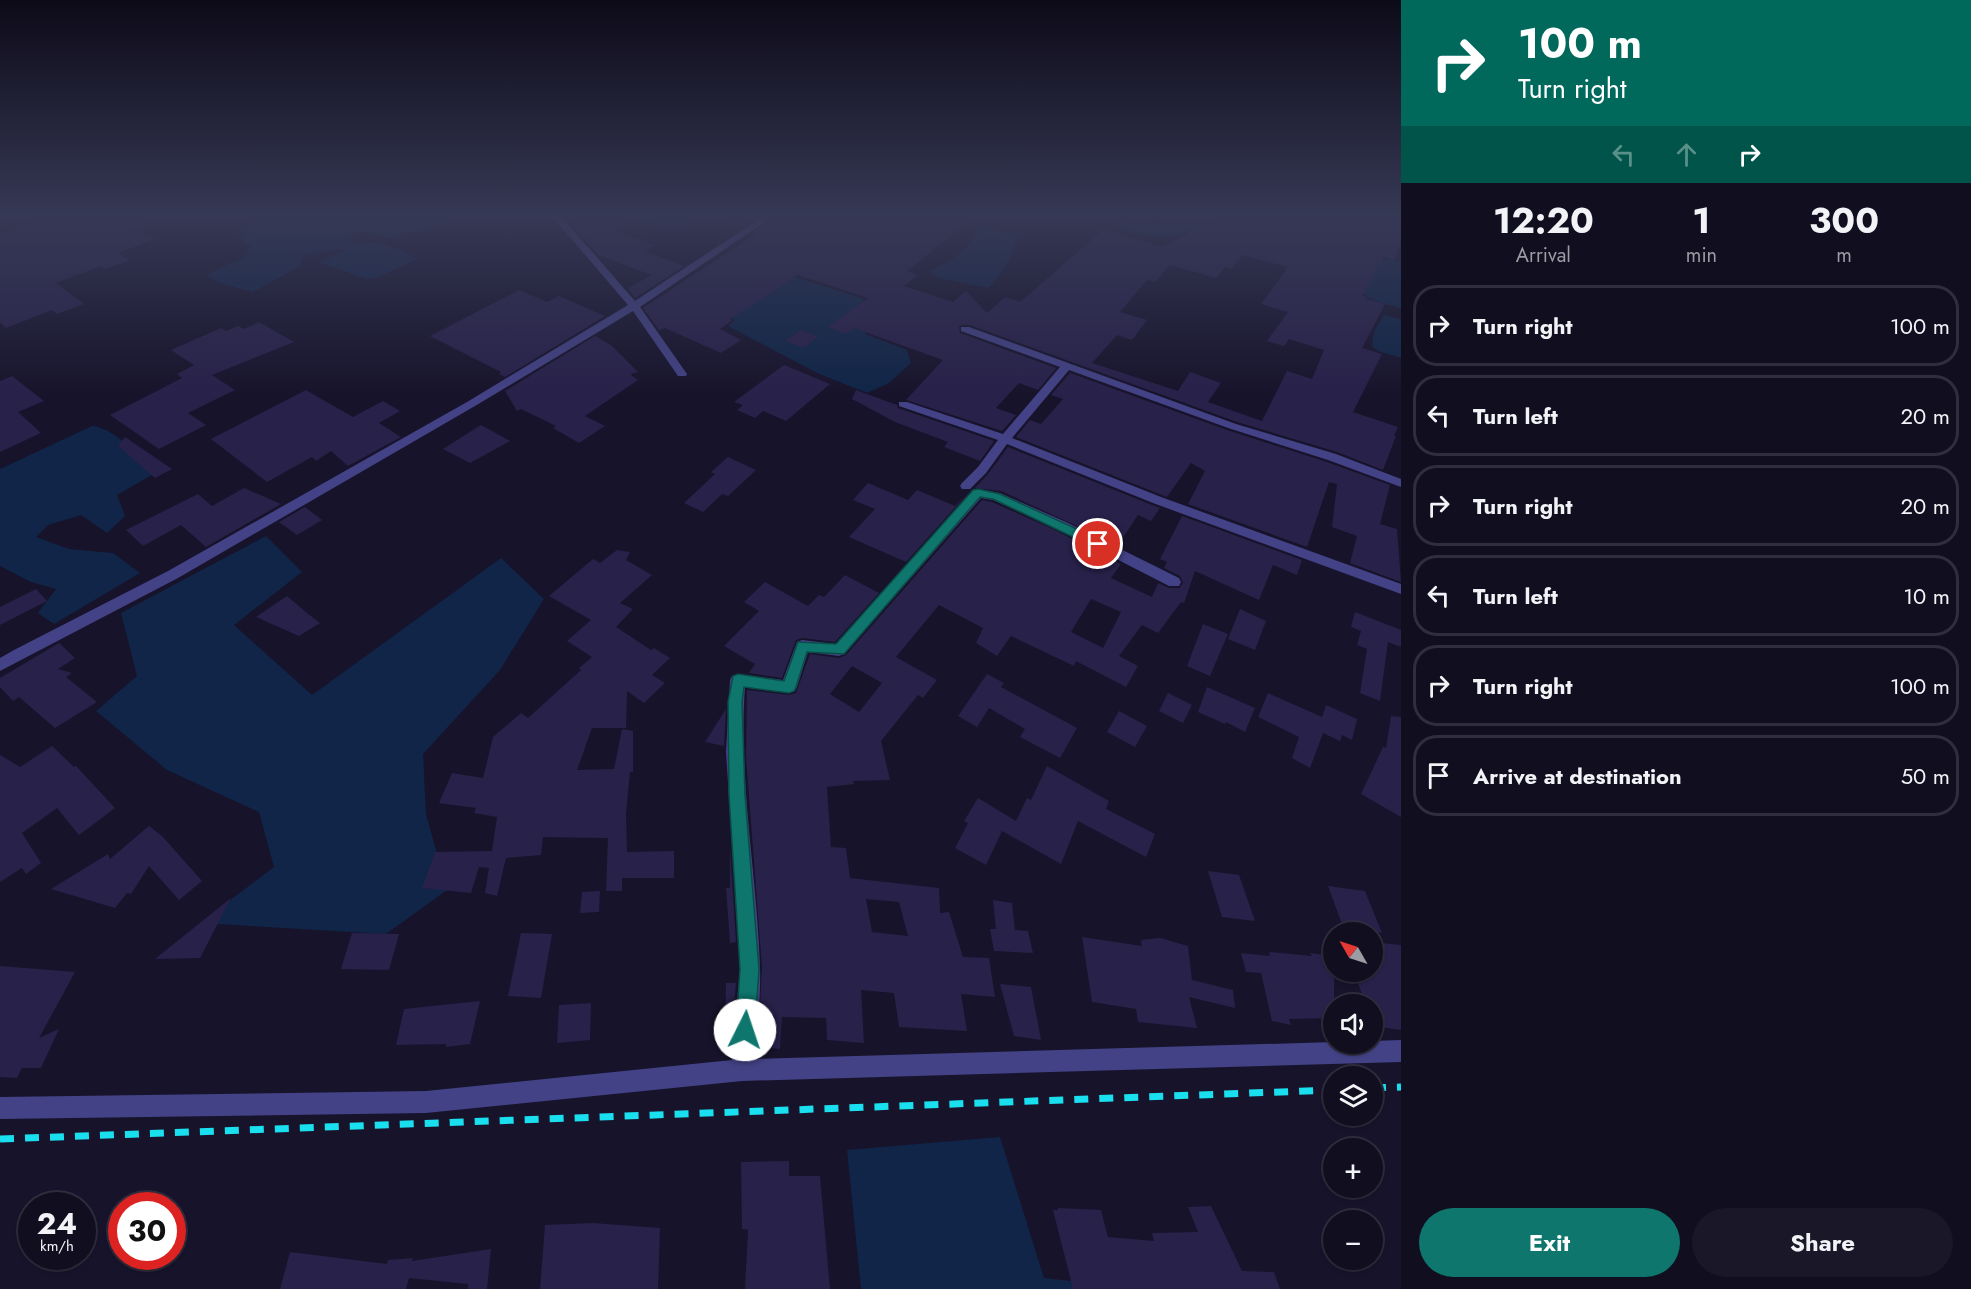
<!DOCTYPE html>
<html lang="en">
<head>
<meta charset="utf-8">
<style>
	body { margin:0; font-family:Jost,sans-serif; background:#1a1729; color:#f1f3f6; height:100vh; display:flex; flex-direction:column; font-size:22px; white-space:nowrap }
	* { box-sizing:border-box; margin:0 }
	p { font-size:20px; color:#9c9ca5 }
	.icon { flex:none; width:33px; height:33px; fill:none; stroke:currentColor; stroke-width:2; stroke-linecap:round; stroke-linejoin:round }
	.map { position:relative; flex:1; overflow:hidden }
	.details { display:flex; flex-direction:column; background:#110e20; width:570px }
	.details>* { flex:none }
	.banner { background:#00695c; color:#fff; overflow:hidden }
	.needle { width:39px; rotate:309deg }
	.fabs { position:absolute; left:1323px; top:922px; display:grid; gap:12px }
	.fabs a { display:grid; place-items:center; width:60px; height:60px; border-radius:50%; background:#110e20; box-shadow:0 2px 4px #0004,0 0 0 2px #302e3e; font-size:30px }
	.speed { position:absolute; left:18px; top:1192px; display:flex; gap:12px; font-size:30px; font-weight:700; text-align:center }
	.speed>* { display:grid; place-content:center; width:78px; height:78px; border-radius:50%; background:#110e20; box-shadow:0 2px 4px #0004,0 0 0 2px #302e3e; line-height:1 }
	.speed small { font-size:15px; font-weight:400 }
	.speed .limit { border:9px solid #d22; background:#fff; color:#111 }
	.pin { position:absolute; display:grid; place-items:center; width:51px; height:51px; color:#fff; margin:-26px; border:3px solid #fff; border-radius:50%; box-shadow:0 2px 6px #0007 }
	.me { position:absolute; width:66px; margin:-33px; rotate:4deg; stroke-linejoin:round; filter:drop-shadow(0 0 4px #0008) }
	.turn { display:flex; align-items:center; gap:21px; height:126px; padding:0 18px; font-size:27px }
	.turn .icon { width:78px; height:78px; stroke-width:2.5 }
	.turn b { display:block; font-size:42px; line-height:51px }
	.lanes { display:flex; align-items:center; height:57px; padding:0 18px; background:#0003; justify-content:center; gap:30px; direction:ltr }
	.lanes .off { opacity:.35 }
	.eta { display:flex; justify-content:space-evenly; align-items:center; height:102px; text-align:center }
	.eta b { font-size:36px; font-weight:700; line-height:42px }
	.primary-button { display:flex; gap:12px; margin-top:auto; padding:12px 18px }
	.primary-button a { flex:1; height:69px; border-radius:36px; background:#0f766e; color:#fff; font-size:24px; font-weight:700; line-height:69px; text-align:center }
	.primary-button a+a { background:#1a1729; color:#f1f3f6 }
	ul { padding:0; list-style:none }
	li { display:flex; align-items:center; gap:18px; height:81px; margin:0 12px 9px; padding:0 6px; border:3px solid #302e3e; border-radius:24px }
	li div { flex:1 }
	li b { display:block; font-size:22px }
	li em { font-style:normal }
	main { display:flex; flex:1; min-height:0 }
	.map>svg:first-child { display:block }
</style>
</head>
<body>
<main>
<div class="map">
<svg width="1401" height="1289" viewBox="0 0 1401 1289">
	<rect width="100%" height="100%" fill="#17132b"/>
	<g fill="#102547">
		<path d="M248,215H476C456,220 427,232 409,232C403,232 397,238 391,238C374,237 373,228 351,234L352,242C363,246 366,241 376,243C391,245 405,252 418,259L377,278L366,279L318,262L348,250L338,249L304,255L300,266L253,292L222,284L206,275L245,257L251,246L237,238L249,228Z"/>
		<path d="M643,215H703L676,231L638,218Z"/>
		<path d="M1119,223L1205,225C1174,239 1148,241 1116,225Z"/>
		<path d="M990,228L1017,235C1016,252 1001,276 989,288L939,278L930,271C953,259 966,254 978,229Z"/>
		<path d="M1374,259L1401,261V308C1388,304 1369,302 1361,290Z"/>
		<path d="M794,277L862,298L878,316L865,334L907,350L911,363L889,383L867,393L817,373L728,326L735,320L705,308Z"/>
		<path d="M1384,315L1401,319V358L1378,351L1372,346L1374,331Z"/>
		<path d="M92,426C111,426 144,459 157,472L117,495L125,516L107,533L81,515L48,525L36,537L69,549L113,553L140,573L54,624L38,613L56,589L31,582L0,566V469Z"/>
		<path d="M266,536L302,572L234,625L312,695L501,558L544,599L500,670L423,754L426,814L447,890L386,934L200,923L274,867L259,812L167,770L96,711L137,676L121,613Z"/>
		<path d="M1000,1137L1044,1278L1144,1289H861L847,1150Z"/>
	</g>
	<g fill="#28214a" fill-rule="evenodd">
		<path d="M61,215H127L147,226L131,231L155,239L118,253L129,261L105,269L101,266L56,283L84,304L57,314L52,310L6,328L0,322V235Z"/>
		<path d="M588,215H641L613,230L655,245L645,251L684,266L635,298L628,288L651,275L598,255L571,224Z"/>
		<path d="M711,215H761L741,228L710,218Z"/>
		<path d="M777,215H977L907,271L918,275L904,286L953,302L966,291L987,313L1005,297L1020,302L1103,230L1162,247L1204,226L1247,215H1364L1388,220L1390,215H1401V242L1394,260L1383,257L1362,296L1367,297L1366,299L1385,304L1362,348L1382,354L1353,412L1398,427L1394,436H1396L1383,470L1337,452L1237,422L970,325H961L959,327L960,333L1056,368L1038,390L1019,383L996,408L1016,415L1002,431L906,400L943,360L854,328L846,334L828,327L868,298L798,275L730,319L733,320L720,329L741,340L721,353L665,328L659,330L643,308L756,234L753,233ZM1243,255L1288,267L1261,304L1288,312L1267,341L1284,346L1289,339L1324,350L1312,379L1287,371L1262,421L1208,402L1221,383L1190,372L1178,391L1092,363L1117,335L1132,340L1147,320L1120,312L1147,280L1155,282L1170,265L1216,278L1225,267L1231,269Z"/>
		<path d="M519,290L547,302L559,296L605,316L505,377L499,374L501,372L430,336Z"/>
		<path d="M259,322L294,342L212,375L235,390L188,413L206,425L159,449L110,415L182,378L177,374L194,365L171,350L221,328L226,331L238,326L244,329Z"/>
		<path d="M801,330L818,337L803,348L785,341Z"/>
		<path d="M595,336L611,345L638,372L630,374L638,380L585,416L605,426L579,443L553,428L556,426L521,409L517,411L505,391Z"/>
		<path d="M784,365L830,384L786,421L763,411L755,418L737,410L743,405L734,402Z"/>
		<path d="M1070,373L1227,430L1327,462L1390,485L1380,524L1397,529L1401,582L1350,563L1357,536L1332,527L1337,484L1329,482L1307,547L1188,504L1205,471L1191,463L1167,497L1016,437L1030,420L1041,424L1063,399L1051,395Z"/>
		<path d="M12,376L44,401L18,412L41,433L0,452V381Z"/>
		<path d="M306,390L353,417L383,401L400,411L379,423L401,437L348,466L331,451L316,461L312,457L267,482L211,439Z"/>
		<path d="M856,390L897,405L898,408L994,441L980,461L944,447L948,442L895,422L852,399Z"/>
		<path d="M481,425L510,441L470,463L443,449Z"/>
		<path d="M125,437L172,469L155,478L118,446Z"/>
		<path d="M1008,447L1152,505L1160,508L1151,521L1138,515L1118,545L1001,491L975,488L988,474Z"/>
		<path d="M728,457L756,470L728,496L722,494L703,512L684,503L715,474L711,472Z"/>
		<path d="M868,483L908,500L917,490L955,506L970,491L906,562L849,537L875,509L853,500Z"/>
		<path d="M244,488L281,504L206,547L181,525L143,546L126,530L198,494L212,506Z"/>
		<path d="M982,500L992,502L1055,530L1121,564L1111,578L1152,597L1158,583L1169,588H1179L1183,583L1180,576L1164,568L1167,562L1160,559L1182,516L1302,560L1297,575L1273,565L1259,600L1195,571L1184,603L1181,602L1158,633L1142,625L1119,656L1138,666L1126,687L1076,661L1074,666L1011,636L997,656L976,643L983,628L939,605L896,657L937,680L923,698L918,695L881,741L890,780L853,781L854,784L827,787L831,847L846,848L850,878L939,888L940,913L949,912L963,957L989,958L995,997L961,994L967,1031L899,1027L894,993L861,990L864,1043L827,1040L826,1018L782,1017L780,1049L762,1047L763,1043H758L762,967L746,757L747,690L789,695L796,693L810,654L839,658L846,655ZM1091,599L1121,612L1103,648L1071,632ZM852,666L882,683L859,712L830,694ZM866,899L899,902L908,936L872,932Z"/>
		<path d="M305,507L322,520L297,535L279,522Z"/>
		<path d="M617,550L630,552L626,560L652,575L620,603L633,609L616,627L651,650L654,648L670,658L652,675L665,683L644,703L627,691L626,728H592L577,770L614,769L622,729L633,731V772H630L626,814L627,852L674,851V878H622V891H606L608,838L543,837L541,855L506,858L497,896L485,893L489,868L479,867L471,893L422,888L435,852L492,851L497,817L474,813L476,808L439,803L452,773L483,778L493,737L521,713L528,718L581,670L579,668L592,657L567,641L591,620L549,596L593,559L600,563Z"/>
		<path d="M845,575L879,593L835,642L802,638L796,640L782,678L749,673L755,664L724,646L759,611L744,602L765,582L808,606L819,595L824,597Z"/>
		<path d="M36,589L47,601L0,625V607Z"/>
		<path d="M287,596L307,613L320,623L299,636L256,617Z"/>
		<path d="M1240,609L1266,621L1255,650L1228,639Z"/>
		<path d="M1355,612L1401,630V647L1388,642L1380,701L1360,693L1367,649L1357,645L1361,631L1351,627Z"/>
		<path d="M1203,624L1228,634L1210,676L1187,666Z"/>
		<path d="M59,643L75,658L58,669L72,673L66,677L97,702L55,728L19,697L13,701L0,687V678Z"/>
		<path d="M987,674L1004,683L1001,687L1077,728L1060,758L1020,737L1025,729L989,708L977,727L958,716Z"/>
		<path d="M1207,687L1255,708L1245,732L1226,722L1225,724L1198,712Z"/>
		<path d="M1168,693L1192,705L1183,723L1159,711Z"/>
		<path d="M1268,693L1322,717L1326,705L1357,719L1352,740L1342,735L1340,741L1323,733L1310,768L1292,758L1299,737L1258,717Z"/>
		<path d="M726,709L724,746L705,742Z"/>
		<path d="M1119,711L1147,726L1135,747L1107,732Z"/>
		<path d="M1391,716L1401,717V817L1361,794L1383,747L1386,748Z"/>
		<path d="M52,746L74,767L76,766L115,808L79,835L57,808L22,833L41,863L26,874L22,868L0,882V755L20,767Z"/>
		<path d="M1047,766L1109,801L1106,809L1155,834L1146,857L1078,821L1061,864L1002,831L986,865L955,848L968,823L964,821L978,798L1016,821L1027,798L1031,800Z"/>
		<path d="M149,826L162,836L202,881L179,900L149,866L131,894L127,893L115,908L51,889L108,854L110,859Z"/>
		<path d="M730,847L736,942L730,943L726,888H730Z"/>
		<path d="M1208,871L1239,875L1255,921L1222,917Z"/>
		<path d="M1328,886L1365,891L1382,933L1343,927Z"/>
		<path d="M600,891L599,912L580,913L582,892Z"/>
		<path d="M231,898L200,958L155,959Z"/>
		<path d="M993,900L1012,903L1015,930L1028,931L1033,953L994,951L990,929H996Z"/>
		<path d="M352,933L399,934L389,970L341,969Z"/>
		<path d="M521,933L552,934L541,998L508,996Z"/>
		<path d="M1082,937L1142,946L1141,940L1160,938L1188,946L1192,980L1233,990L1235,1008L1189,997L1197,1028L1138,1022L1136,1009L1092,1002Z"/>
		<path d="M1372,942L1401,945V1030L1372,1026V1005H1366L1354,972H1372Z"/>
		<path d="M1269,952L1312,956L1310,953L1334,956V1018L1289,1019L1291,1025L1272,1021L1261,973L1246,972L1241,953L1270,956Z"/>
		<path d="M0,966L75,972L39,1038L59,1029L41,1068H22L17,1078L0,1077Z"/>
		<path d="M726,983H736L731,1044H725Z"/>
		<path d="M1000,984L1031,987L1041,1040L1014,1036Z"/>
		<path d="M480,1001L470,1044L446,1047V1044L396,1045L404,1009Z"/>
		<path d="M591,1003L590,1040L557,1043L559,1005Z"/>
		<path d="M789,1161V1176H820L830,1289H745L748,1230L742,1229L741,1162Z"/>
		<path d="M1211,1206L1242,1271L1274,1272L1280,1289H1073L1053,1210H1058V1208L1101,1210L1108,1237L1154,1241L1152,1233L1198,1232L1188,1207Z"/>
		<path d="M593,1223L660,1228L658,1289H540L545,1225Z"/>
		<path d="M491,1249L487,1289H468V1284L409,1278L406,1289H280L290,1252L387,1264L388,1260L413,1258L412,1261Z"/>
	</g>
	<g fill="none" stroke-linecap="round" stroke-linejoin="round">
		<g fill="#434286" fill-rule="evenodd">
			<path d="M551,215H560L635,301L765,215H775L640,307L687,374L686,376H678L633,311L475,406L178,578L0,671V658L14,650L168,571L467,402L628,305Z"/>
			<path d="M961,327H969L1236,424L1336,454L1401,479V487L1328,460L1228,428L1069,370L1012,438L1161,497L1401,584V594L1153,503L1007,444L986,473L970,489H962L960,486L962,483L978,467L998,440L899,406V402H907L1003,434L1060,367L961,331Z"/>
			<path d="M978,489L1000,493L1066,522L1179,578L1181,582L1179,586H1169L1056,528L993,500L981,498L844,654L839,656L808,652L797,687L795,691L789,693L745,687C738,781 757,873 760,967C761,998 757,1028 754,1059L1334,1042V1044H1372V1041L1401,1040V1062L742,1081L426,1113L0,1119V1097L426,1091L732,1060L740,969L726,752L730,680L732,676L738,674L783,680L797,642L802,640L836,644L974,490Z"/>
		</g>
		<g stroke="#1adfee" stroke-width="7" stroke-dasharray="14 11" stroke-linecap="butt">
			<path d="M1372,1088L1401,1087"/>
			<path d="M0,1139L1334,1090"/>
		</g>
	</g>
	<linearGradient id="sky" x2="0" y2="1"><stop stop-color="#0d0a18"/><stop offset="0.54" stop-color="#363955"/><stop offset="1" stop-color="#363955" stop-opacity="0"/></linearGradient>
	<rect width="1401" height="396" fill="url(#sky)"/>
	<path fill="#0f766e" stroke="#0a4d48" stroke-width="1.5" d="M978,489L1000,494L1103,541L1105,544L1103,547H1094L993,499L980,497L844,654L807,652L796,687L794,691L789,693L744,687L742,702L745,795L759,969L755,1030L752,1037L745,1040L738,1037L736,1030L740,969L729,795L728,702L733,676L738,674L784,681L798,642L836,644L973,490Z"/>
</svg>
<div class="fabs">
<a><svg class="needle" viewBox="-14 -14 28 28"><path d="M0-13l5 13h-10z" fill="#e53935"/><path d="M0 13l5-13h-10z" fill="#9c9ca5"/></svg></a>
<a><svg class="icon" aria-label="sound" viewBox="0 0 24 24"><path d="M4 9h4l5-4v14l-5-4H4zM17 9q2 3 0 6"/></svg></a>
<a><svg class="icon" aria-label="layers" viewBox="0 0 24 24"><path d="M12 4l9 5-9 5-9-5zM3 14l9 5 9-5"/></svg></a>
<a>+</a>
<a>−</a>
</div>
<div class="speed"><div>24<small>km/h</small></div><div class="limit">30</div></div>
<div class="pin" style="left:1098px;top:544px;background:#d93025"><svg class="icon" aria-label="arrive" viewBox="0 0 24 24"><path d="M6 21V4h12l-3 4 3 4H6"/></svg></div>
<svg class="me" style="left:745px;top:1030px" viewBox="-20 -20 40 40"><circle r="19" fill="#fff"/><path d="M0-13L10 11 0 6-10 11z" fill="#0f766e"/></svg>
</div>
<section class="details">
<div class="banner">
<div class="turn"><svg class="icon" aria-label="right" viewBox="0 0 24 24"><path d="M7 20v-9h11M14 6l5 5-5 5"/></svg><div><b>100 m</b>Turn right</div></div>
<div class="lanes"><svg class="icon off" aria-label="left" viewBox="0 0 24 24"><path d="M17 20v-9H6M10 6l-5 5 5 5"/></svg><svg class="icon off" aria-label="ahead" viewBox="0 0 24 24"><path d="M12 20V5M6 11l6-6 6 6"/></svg><svg class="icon" aria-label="right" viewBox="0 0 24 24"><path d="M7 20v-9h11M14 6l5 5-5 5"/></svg></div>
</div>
<div class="eta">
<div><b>12:20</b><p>Arrival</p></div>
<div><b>1</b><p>min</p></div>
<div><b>300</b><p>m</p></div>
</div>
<ul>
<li><svg class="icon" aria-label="right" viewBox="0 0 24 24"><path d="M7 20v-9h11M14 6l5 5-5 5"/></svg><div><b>Turn right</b></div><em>100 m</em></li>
<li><svg class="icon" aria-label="left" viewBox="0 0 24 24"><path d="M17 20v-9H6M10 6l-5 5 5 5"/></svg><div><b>Turn left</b></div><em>20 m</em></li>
<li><svg class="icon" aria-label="right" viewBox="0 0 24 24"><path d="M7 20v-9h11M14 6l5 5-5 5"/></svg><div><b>Turn right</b></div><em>20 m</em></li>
<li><svg class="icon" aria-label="left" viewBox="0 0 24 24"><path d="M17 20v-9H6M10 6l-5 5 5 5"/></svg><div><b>Turn left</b></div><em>10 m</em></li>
<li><svg class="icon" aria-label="right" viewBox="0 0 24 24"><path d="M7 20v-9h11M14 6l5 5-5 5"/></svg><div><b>Turn right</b></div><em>100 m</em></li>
<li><svg class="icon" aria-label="arrive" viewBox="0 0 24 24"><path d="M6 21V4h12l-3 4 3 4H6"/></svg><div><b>Arrive at destination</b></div><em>50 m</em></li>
</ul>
<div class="primary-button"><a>Exit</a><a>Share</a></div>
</section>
</main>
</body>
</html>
